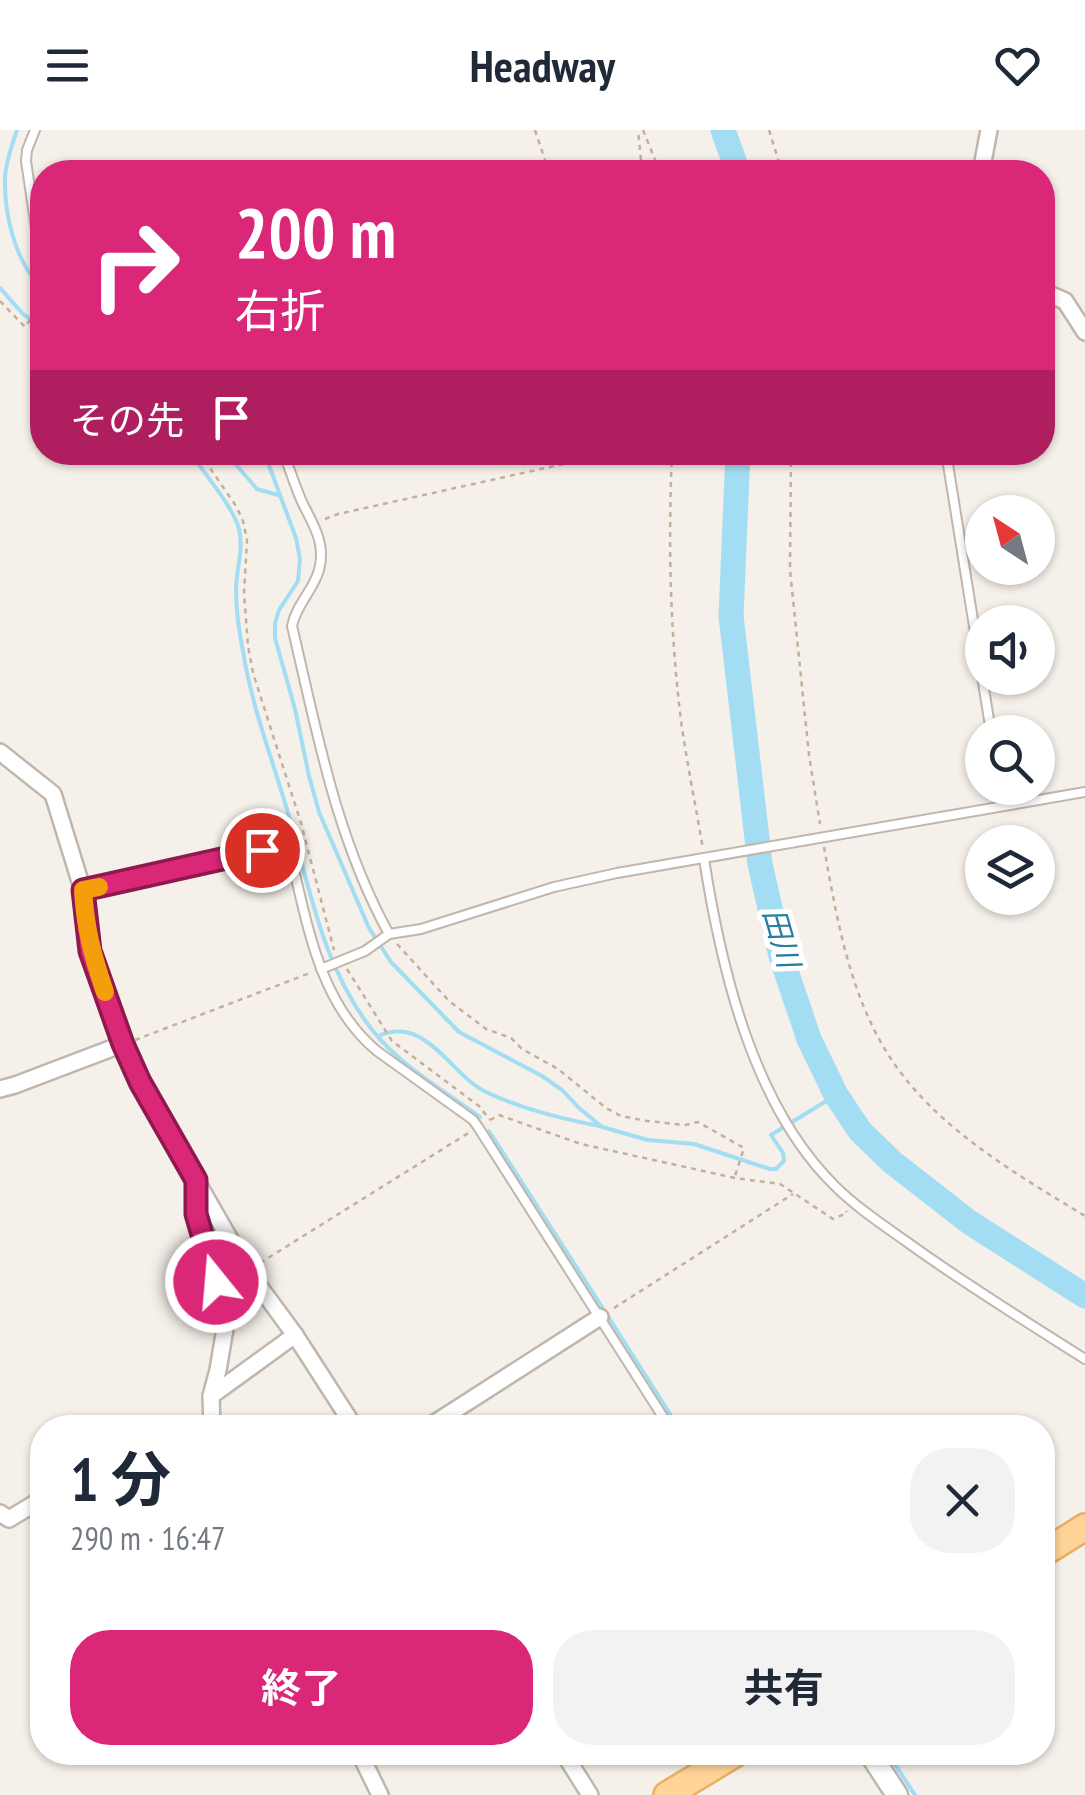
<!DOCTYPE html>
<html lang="ja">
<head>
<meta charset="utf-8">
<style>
	body { margin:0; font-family:"PT Sans Narrow","Noto Sans JP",sans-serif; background:#f2f2f3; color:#1f2937; height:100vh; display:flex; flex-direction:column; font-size:38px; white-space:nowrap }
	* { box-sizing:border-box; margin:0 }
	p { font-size:32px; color:#747a83 }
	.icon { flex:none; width:55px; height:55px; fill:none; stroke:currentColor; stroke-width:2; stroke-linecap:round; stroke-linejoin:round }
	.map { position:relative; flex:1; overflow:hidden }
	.drawer { position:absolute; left:30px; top:1285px; width:1025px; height:350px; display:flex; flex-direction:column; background:#fff; border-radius:40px; box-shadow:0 2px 8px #0004 }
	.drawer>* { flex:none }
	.guide { position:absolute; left:30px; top:30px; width:1025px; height:305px; border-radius:40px; box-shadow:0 2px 8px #0004; background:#db2777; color:#fff; overflow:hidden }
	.needle { width:65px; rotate:324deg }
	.fabs { position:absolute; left:965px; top:365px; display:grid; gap:20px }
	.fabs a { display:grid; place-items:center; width:90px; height:90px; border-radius:50%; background:#fff; box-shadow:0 2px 8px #0004; font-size:50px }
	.pin { position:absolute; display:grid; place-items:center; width:85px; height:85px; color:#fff; margin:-42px; border:5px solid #fff; border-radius:50%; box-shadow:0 2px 10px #0007 }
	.me { position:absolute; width:110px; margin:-55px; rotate:343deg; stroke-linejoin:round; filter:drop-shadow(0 0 8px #0008) }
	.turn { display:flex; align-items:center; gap:35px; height:210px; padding:0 40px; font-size:45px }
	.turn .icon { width:130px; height:130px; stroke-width:2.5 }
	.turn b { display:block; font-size:70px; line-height:85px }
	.then { display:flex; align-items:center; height:95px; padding:0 40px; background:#0003; gap:20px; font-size:38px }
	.round { display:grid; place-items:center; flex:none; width:105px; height:105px; border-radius:40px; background:#f2f2f3 }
	.overview { display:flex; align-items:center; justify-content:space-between; height:170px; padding:0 40px }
	h1 { font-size:60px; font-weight:700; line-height:75px }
	.button { display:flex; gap:20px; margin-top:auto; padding:20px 40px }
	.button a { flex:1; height:115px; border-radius:40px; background:#db2777; color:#fff; font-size:40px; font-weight:700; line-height:115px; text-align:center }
	.button a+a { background:#f2f2f3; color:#1f2937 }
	header { display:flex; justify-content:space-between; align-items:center; height:130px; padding:0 40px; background:#fff; font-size:45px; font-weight:700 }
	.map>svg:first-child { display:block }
</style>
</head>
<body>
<header><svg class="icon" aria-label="menu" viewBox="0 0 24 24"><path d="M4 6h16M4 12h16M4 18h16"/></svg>Headway<svg class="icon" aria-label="heart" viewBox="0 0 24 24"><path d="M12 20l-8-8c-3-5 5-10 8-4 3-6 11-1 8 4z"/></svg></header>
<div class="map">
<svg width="1085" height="1665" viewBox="0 0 1085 1665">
	<rect width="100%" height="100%" fill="#f5f0e9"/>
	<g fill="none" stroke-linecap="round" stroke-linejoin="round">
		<g stroke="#a3ddf3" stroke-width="4">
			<path d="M17,0C12,15 6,31 5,47C4,85 15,131 42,159"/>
			<path d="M0,158L23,184L42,197"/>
			<path d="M190,322C203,342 234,378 239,399C244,420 236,440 236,460C236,480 239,501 243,521C252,579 274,633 290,690C311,764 324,839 373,901C401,936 444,961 480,987"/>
			<path d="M225,322L257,359L278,365"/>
			<path d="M264,322L296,408L300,429L298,451L279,480L275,493V508L295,579L309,646L319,682L369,798L391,832L459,902L542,946L562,960L579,978L602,997L648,1010L694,1014L770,1039H776L784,1031L783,1023L771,1005L836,965"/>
			<path d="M378,906C427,884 450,946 488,963C523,979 562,989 600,996"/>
			<path d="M489,1001L602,1177"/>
			<path d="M609,1188L679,1298"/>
			<path d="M887,1622L915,1665"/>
		</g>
		<g stroke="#a3ddf3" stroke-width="25">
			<path d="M723,0L738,42"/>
			<path d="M738,322L731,486L760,734L781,826L809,909L836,965L860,1001L892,1032L969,1092L1085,1166"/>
		</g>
		<g stroke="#c1b6ab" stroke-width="12">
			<g id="service">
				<path d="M35,0L27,20L26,31L37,105L42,116"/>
				<path d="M283,322C290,339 295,357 303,374C314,396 326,414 319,440C313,461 296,475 292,496C317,602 336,708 389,804"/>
				<path d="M946,322L991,602"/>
				<path d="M999,658L1002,676"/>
				<path d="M704,729C721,838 753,976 835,1056C856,1077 883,1095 907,1112C965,1154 1025,1191 1085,1229"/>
				<path d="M83,761L262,720C279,722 289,728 295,744C310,808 324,877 377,921L473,990L478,997L670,1298"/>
				<path d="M321,839L365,821L389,804L421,799L554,757L617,743L1085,662"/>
			</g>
		</g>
		<g stroke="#c1b6ab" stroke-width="20">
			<g id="minor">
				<path d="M981,42L989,0"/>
				<path d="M1042,161L1065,171L1085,202"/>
				<path d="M0,622L53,664L83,761L90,821L123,914L140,952L248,1141L295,1205L355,1298"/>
				<path d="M0,959L15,955L123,914"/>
				<path d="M195,1054L196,1084L227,1187L218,1240L211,1266L212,1298"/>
				<path d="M211,1266L295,1205"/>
				<path d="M427,1298L600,1187"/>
				<path d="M0,1383L9,1389L42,1369"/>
				<path d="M359,1622L380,1665"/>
				<path d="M563,1622L590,1665"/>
			</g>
		</g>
		<g stroke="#c1b6ab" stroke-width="25">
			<path id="tertiary" d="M869,1622L897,1665"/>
		</g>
		<g stroke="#e9af63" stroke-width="30">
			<g id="primary">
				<path d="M1042,1424L1085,1397"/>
				<path d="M667,1665L738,1622"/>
			</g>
		</g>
		<g stroke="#c3b09b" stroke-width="2.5" stroke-dasharray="5 5" stroke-linecap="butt">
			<path d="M535,0L549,42"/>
			<path d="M643,0L660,42"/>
			<path d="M769,0L782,42"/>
			<path d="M626,42L635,38L641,30L638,0"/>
			<path d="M0,171L25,197L35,183L42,188"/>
			<path d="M199,322L236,376L243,391L247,410L244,463L248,516L253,543L301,693L334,820"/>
			<path d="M672,322C668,414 670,507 682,598C688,638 696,678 703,719"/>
			<path d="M791,322L790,440L809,625L820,694"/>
			<path d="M325,389L338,384L577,331L581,322"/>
			<path d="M824,717C836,785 849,861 886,921C931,995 1013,1042 1085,1086"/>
			<path d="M397,814L449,871L486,899L511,908L522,919L558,939L606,978L621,986L647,991L685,995L698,992L744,1018L735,1046"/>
			<path d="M347,839L392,911L479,976L490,990"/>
			<path d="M135,910L310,843"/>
			<path d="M490,990L499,985L581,1014L735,1048L780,1054L833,1089L847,1083L846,1081"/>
			<path d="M260,1133L470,1002"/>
			<path d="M614,1178L793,1064"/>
		</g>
		<use href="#service" stroke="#fff" stroke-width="8"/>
		<use href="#minor" stroke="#fff" stroke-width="15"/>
		<use href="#tertiary" stroke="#fff" stroke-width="20"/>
		<use href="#primary" stroke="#ffd498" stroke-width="25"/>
	</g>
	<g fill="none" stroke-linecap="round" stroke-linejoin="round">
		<g stroke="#8e194d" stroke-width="25">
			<path id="route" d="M216,1152L196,1084V1050L140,952L123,914L90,821L83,760L262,720"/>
		</g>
		<use href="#route" stroke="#db2777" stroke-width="18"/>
		<path stroke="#f59e0b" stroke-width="18" d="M99,757L83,760C85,798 93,827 105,862"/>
	</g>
	<g text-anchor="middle" stroke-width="10" stroke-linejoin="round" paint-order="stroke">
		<g font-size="30" font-style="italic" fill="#277da1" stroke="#fff">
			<text transform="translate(781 808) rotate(74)" y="10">田川</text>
		</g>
	</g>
</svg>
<div class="fabs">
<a><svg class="needle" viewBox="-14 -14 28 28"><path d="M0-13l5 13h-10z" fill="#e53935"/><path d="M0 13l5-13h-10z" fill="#747a83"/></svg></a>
<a><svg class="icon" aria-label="sound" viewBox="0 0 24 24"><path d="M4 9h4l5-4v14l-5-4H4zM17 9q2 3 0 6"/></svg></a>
<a><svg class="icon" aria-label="search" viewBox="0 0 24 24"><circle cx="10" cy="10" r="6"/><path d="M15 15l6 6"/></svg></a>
<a><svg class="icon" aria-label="layers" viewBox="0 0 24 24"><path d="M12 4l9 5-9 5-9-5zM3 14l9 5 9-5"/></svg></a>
</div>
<div class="pin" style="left:262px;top:720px;background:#d93025"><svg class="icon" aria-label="arrive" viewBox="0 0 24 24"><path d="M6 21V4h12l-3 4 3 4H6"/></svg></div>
<svg class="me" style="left:216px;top:1152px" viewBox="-20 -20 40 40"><circle r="17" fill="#db2777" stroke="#fff" stroke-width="3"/><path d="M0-11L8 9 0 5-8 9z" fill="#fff"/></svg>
<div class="guide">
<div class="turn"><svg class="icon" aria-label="right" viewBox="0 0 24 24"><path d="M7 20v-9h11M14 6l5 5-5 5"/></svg><div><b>200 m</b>右折</div></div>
<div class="then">その先<svg class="icon" aria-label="arrive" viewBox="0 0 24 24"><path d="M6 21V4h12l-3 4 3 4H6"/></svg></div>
</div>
<section class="drawer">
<div class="overview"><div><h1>1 分</h1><p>290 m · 16:47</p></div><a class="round"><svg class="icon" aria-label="close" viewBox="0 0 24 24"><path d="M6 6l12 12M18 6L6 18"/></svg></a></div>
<div class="button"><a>終了</a><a>共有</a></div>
</section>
</div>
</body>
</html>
